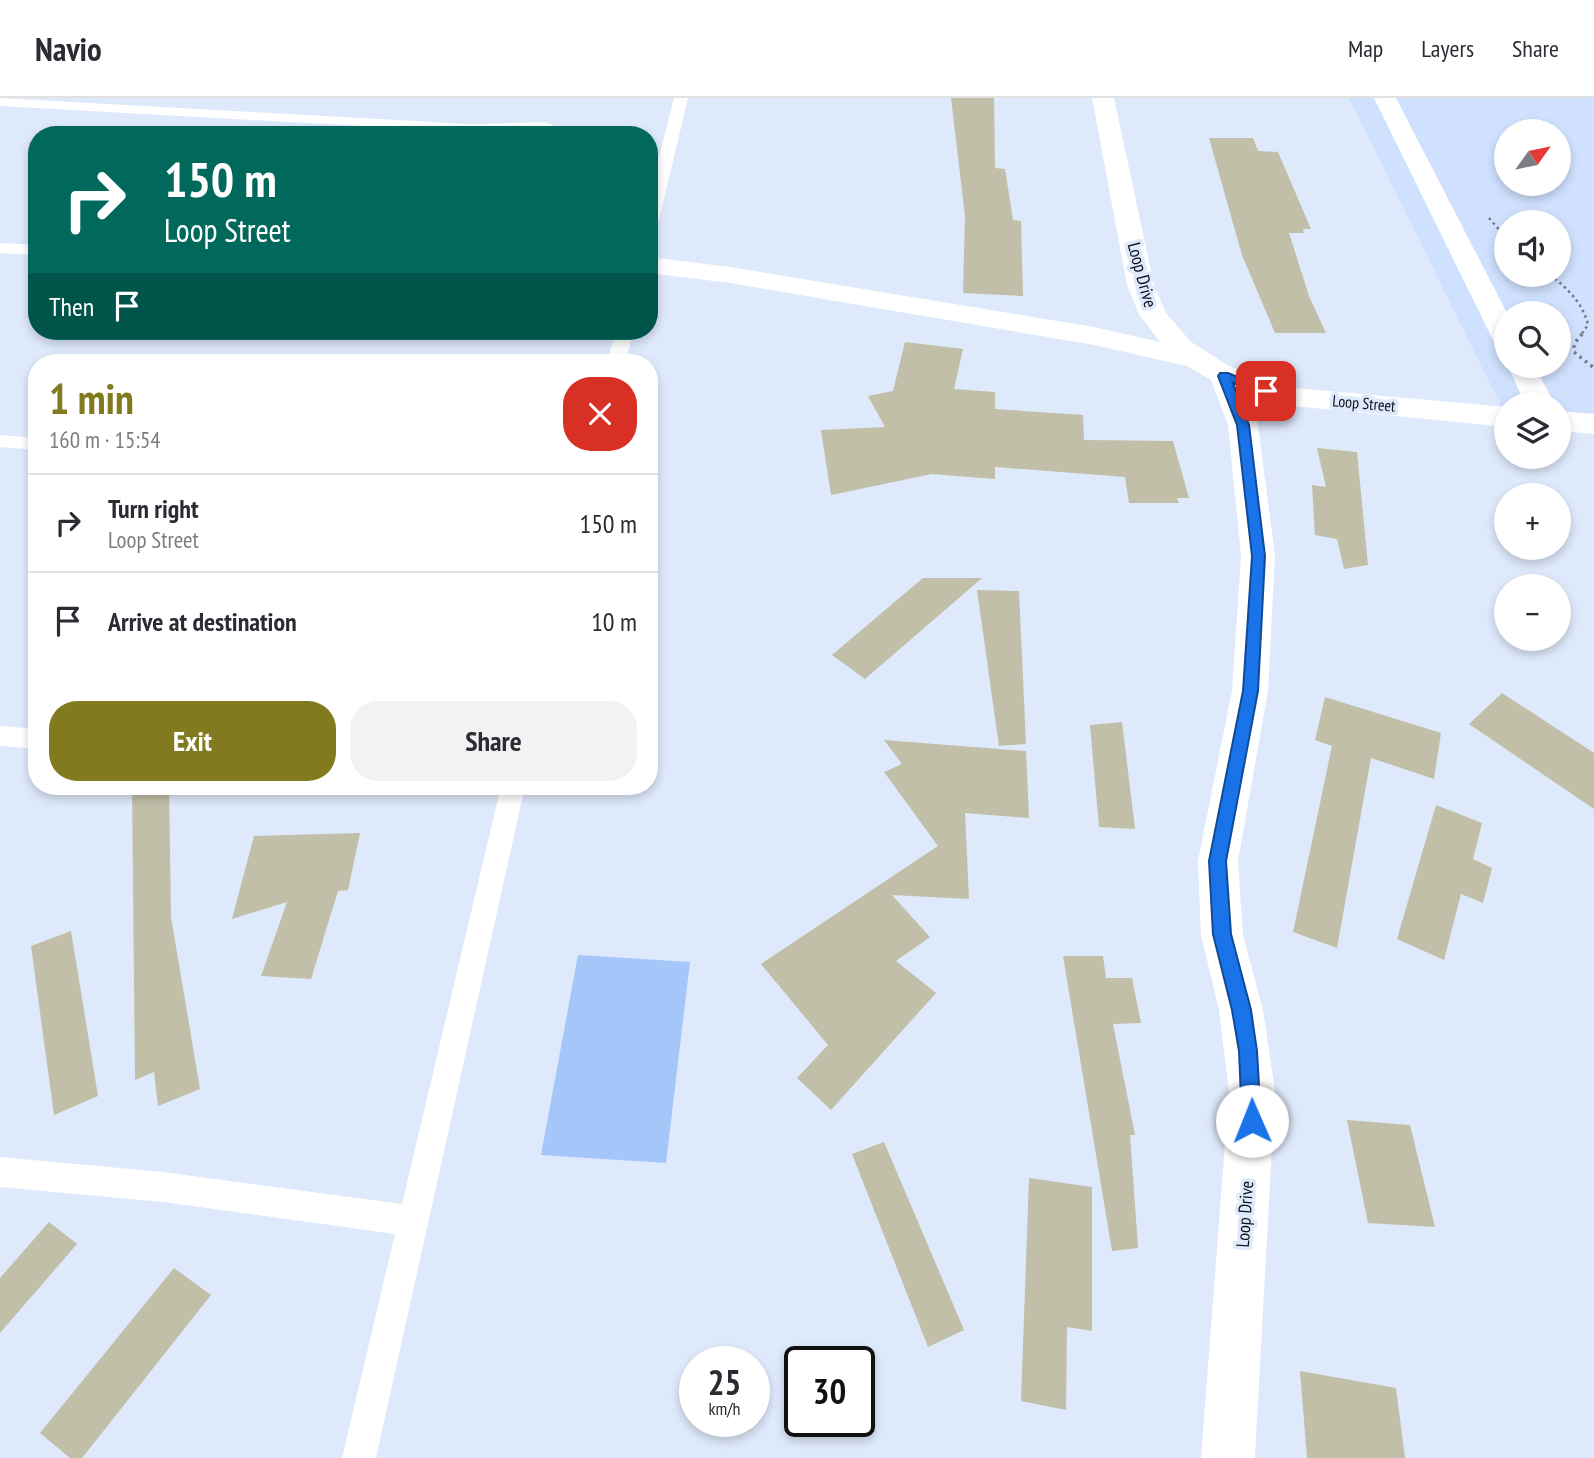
<!DOCTYPE html>
<html lang="en">
<head>
<meta charset="utf-8">
<style>
	body { margin:0; font-family:"PT Sans Narrow",sans-serif; background:#f2f2f3; color:#2b2b33; height:100vh; display:flex; flex-direction:column; font-size:26px; white-space:nowrap }
	* { box-sizing:border-box; margin:0 }
	p { font-size:23px; color:#7c7c81 }
	.icon { flex:none; width:38px; height:38px; fill:none; stroke:currentColor; stroke-width:2; stroke-linecap:round; stroke-linejoin:round }
	.map { position:relative; flex:1; overflow:hidden }
	.panel { position:absolute; left:28px; top:256px; width:630px; height:441px; display:flex; flex-direction:column; background:#fff; border-radius:28px; box-shadow:0 4px 10px #0003 }
	.panel>* { flex:none }
	.top-card { position:absolute; left:28px; top:28px; width:630px; height:214px; border-radius:28px; box-shadow:0 4px 10px #0003; background:#00695c; color:#fff; overflow:hidden }
	.needle { width:46px; rotate:57deg }
	.controls { position:absolute; left:1494px; top:21px; display:grid; gap:14px }
	.controls a { display:grid; place-items:center; width:77px; height:77px; border-radius:50%; background:#fff; box-shadow:0 4px 10px #0003; font-size:35px }
	.speed { position:absolute; left:679px; top:1248px; display:flex; gap:14px; font-size:35px; font-weight:700; text-align:center }
	.speed>* { display:grid; place-content:center; width:91px; height:91px; border-radius:50%; background:#fff; box-shadow:0 4px 10px #0003; line-height:1 }
	.speed small { font-size:18px; font-weight:400 }
	.speed .limit { border:4px solid #111; border-radius:10px; background:#fff; color:#111 }
	.pin { position:absolute; display:grid; place-items:center; width:60px; height:60px; color:#fff; margin:-30px; border-radius:14px; box-shadow:0 4px 10px #0006 }
	.me { position:absolute; width:77px; margin:-38px; rotate:359deg; stroke-linejoin:round; filter:drop-shadow(0 0 5px #0008) }
	.turn { display:flex; align-items:center; gap:24px; height:147px; padding:0 21px; font-size:32px }
	.turn .icon { width:91px; height:91px; stroke-width:2.5 }
	.turn b { display:block; font-size:49px; line-height:60px }
	.then { display:flex; align-items:center; height:66px; padding:0 21px; background:#0003; gap:14px; font-size:26px }
	.round { display:grid; place-items:center; flex:none; width:74px; height:74px; border-radius:28px; background:#f2f2f3 }
	.head { display:flex; align-items:center; justify-content:space-between; height:119px; padding:0 21px }
	h1 { font-size:42px; font-weight:700; line-height:52px; color:#817a1f }
	.primary-button { display:flex; gap:14px; margin-top:auto; padding:14px 21px }
	.primary-button a { flex:1; height:80px; border-radius:28px; background:#817a1f; color:#fff; font-size:28px; font-weight:700; line-height:80px; text-align:center }
	.primary-button a+a { background:#f2f2f3; color:#2b2b33 }
	ul { padding:0; list-style:none }
	li { display:flex; align-items:center; gap:21px; height:98px; padding:0 21px; border-top:2px solid #e1e1e2 }
	li div { flex:1 }
	li b { display:block; font-size:26px }
	li em { font-style:normal }
	header { display:flex; align-items:center; gap:42px; box-sizing:border-box; height:98px; padding:0 35px; background:#fff; border-bottom:2px solid #e1e1e2 }
	header strong { font-size:33px }
	nav { display:flex; gap:38px; margin-inline-start:auto; font-size:24px }
	.map>svg:first-child { display:block }
</style>
</head>
<body>
<header>
<strong>Navio</strong>
<nav><a>Map</a><a>Layers</a><a>Share</a></nav>
</header>
<div class="map">
<svg width="1594" height="1360" viewBox="0 0 1594 1360">
	<rect width="100%" height="100%" fill="#dee9fb"/>
	<path fill="#cfe1fe" fill-rule="evenodd" d="M1349,0H1594V326L1559,323V306H1507L1506,318ZM1507,33H1559V86H1507ZM1507,124H1559V177H1507ZM1507,215H1559V268H1507Z"/>
	<path fill="#a5c6f9" d="M578,857L690,864L666,1065L541,1057Z"/>
	<g fill="#c1bfa7">
		<path d="M951,0H994L995,70L1005,71L1013,122L1021,123L1023,198L963,195L965,118Z"/>
		<path d="M1209,40H1253L1258,53L1278,54L1311,131H1303L1304,135H1289L1309,198L1326,235H1275L1242,157Z"/>
		<path d="M905,244L963,251L954,291L995,294V311L1083,317L1084,342L1173,343L1189,400H1177L1179,405H1129L1125,379L995,369V381L932,376L831,397L821,332L885,329L868,298L893,293Z"/>
		<path d="M1317,350L1357,354L1368,467L1344,471L1337,441L1315,437L1312,387L1326,389Z"/>
		<path d="M923,480H982L865,581L832,557Z"/>
		<path d="M977,492L1019,493L1026,646L999,648Z"/>
		<path d="M1502,595L1594,655V711L1469,626Z"/>
		<path d="M1325,599L1441,635L1434,681L1371,660L1337,850L1293,834L1332,648L1315,642Z"/>
		<path d="M1122,624L1135,731L1099,729L1090,627Z"/>
		<path d="M884,642L1026,653L1029,720L965,715L969,801L892,797L930,839L896,863L936,895L831,1012L797,980L828,947L761,866L938,748L884,674L902,666Z"/>
		<path d="M132,688H169L171,819L200,991L158,1008L154,974L135,982Z"/>
		<path d="M1436,707L1482,725L1473,761L1492,770L1483,805L1461,796L1444,862L1397,841Z"/>
		<path d="M360,735L348,792L338,793L311,881L261,878L287,804L232,821L254,738Z"/>
		<path d="M71,833L98,998L54,1017L31,848Z"/>
		<path d="M1063,858H1103L1106,880H1132L1141,925L1113,926L1135,1037H1130L1138,1150L1112,1153Z"/>
		<path d="M1347,1022L1410,1027L1435,1129L1368,1125Z"/>
		<path d="M884,1044L964,1232L928,1249L852,1056Z"/>
		<path d="M1029,1080L1092,1089V1233L1067,1229L1066,1312L1021,1303Z"/>
		<path d="M49,1124L77,1146L0,1235V1180Z"/>
		<path d="M174,1170L211,1197L82,1360H70L40,1335Z"/>
		<path d="M1300,1273L1396,1290L1405,1360H1307Z"/>
	</g>
	<g fill="none" stroke-linecap="round" stroke-linejoin="round">
		<g stroke="#727986" stroke-width="2.5" stroke-dasharray="2.5 3.5" stroke-linecap="butt">
			<path d="M1489,120L1507,141"/>
			<path d="M1550,177C1567,190 1583,205 1588,227L1580,238"/>
		</g>
		<path stroke="#727986" stroke-width="3.5" stroke-dasharray="2.5 4.5" stroke-linecap="butt" d="M1582,236L1574,246V254L1594,270"/>
		<g fill="#fff" fill-rule="evenodd">
			<path d="M0,0L469,26L544,24L580,37H557L543,32L469,34L0,8Z"/>
			<path d="M674,0H688L657,130L649,135V97Z"/>
			<path d="M0,145L37,147V157L0,155Z"/>
			<path d="M616,233H634L625,264H607Z"/>
			<path d="M0,337L37,340V352L0,349Z"/>
			<path d="M0,628L37,631V651L0,648Z"/>
			<path d="M501,688H525L376,1360H342L395,1136L163,1104L0,1089V1059L163,1074L402,1106Z"/>
		</g>
		<g fill="#fff" fill-rule="evenodd">
			<path d="M1092,0H1114L1154,187L1166,215L1191,244L1229,268L1271,285L1284,289L1507,309V329L1283,307L1246,296L1258,327L1275,458L1268,593L1238,763L1243,837L1263,912L1275,993L1255,1360H1201L1229,993L1219,912L1201,837L1198,763L1232,593L1241,458L1228,327L1211,282L1187,268L1094,247L730,185L649,175V159L730,169L1094,229L1160,244L1139,216L1127,187Z"/>
			<path d="M1374,0H1396L1507,215V251L1497,248L1493,242Z"/>
			<path d="M1507,266L1534,268L1555,306H1525Z"/>
			<path d="M1559,313L1594,316V336L1559,333Z"/>
		</g>
	</g>
	<path fill="#1a73e8" stroke="#114b97" stroke-width="2" d="M1220,275H1228L1272,293L1266,297L1233,285L1249,327L1265,458L1258,593L1226,763L1231,836L1251,912L1257,953L1261,1023L1259,1030L1252,1033L1245,1030L1242,1023L1239,953L1232,912L1213,836L1209,763L1243,593L1252,458L1237,327L1218,278Z"/>
	<g text-anchor="middle" stroke-width="7" stroke-linejoin="round" paint-order="stroke">
		<g font-size="16" fill="#0b0f17" stroke="#dee9fb">
			<text transform="translate(1364 305) rotate(5)" y="6">Loop Street</text>
		</g>
		<g font-size="18" fill="#0b0f17" stroke="#dee9fb">
			<text transform="translate(1142 177) rotate(75)" y="6">Loop Drive</text>
			<text transform="translate(1245 1116) rotate(-86)" y="6">Loop Drive</text>
		</g>
	</g>
</svg>
<div class="controls">
<a><svg class="needle" viewBox="-14 -14 28 28"><path d="M0-13l5 13h-10z" fill="#e53935"/><path d="M0 13l5-13h-10z" fill="#7c7c81"/></svg></a>
<a><svg class="icon" aria-label="sound" viewBox="0 0 24 24"><path d="M4 9h4l5-4v14l-5-4H4zM17 9q2 3 0 6"/></svg></a>
<a><svg class="icon" aria-label="search" viewBox="0 0 24 24"><circle cx="10" cy="10" r="6"/><path d="M15 15l6 6"/></svg></a>
<a><svg class="icon" aria-label="layers" viewBox="0 0 24 24"><path d="M12 4l9 5-9 5-9-5zM3 14l9 5 9-5"/></svg></a>
<a>+</a>
<a>−</a>
</div>
<div class="speed"><div>25<small>km/h</small></div><div class="limit">30</div></div>
<div class="pin" style="left:1266px;top:293px;background:#d93025"><svg class="icon" aria-label="arrive" viewBox="0 0 24 24"><path d="M6 21V4h12l-3 4 3 4H6"/></svg></div>
<svg class="me" style="left:1252px;top:1023px" viewBox="-20 -20 40 40"><circle r="19" fill="#fff"/><path d="M0-13L10 11 0 6-10 11z" fill="#1a73e8"/></svg>
<div class="top-card">
<div class="turn"><svg class="icon" aria-label="right" viewBox="0 0 24 24"><path d="M7 20v-9h11M14 6l5 5-5 5"/></svg><div><b>150 m</b>Loop Street</div></div>
<div class="then">Then<svg class="icon" aria-label="arrive" viewBox="0 0 24 24"><path d="M6 21V4h12l-3 4 3 4H6"/></svg></div>
</div>
<section class="panel">
<div class="head"><div><h1>1 min</h1><p>160 m · 15:54</p></div><a class="round" style="background:#d93025;color:#fff"><svg class="icon" aria-label="close" viewBox="0 0 24 24"><path d="M6 6l12 12M18 6L6 18"/></svg></a></div>
<ul>
<li><svg class="icon" aria-label="right" viewBox="0 0 24 24"><path d="M7 20v-9h11M14 6l5 5-5 5"/></svg><div><b>Turn right</b><p>Loop Street</p></div><em>150 m</em></li>
<li><svg class="icon" aria-label="arrive" viewBox="0 0 24 24"><path d="M6 21V4h12l-3 4 3 4H6"/></svg><div><b>Arrive at destination</b></div><em>10 m</em></li>
</ul>
<div class="primary-button"><a>Exit</a><a>Share</a></div>
</section>
</div>
</body>
</html>
